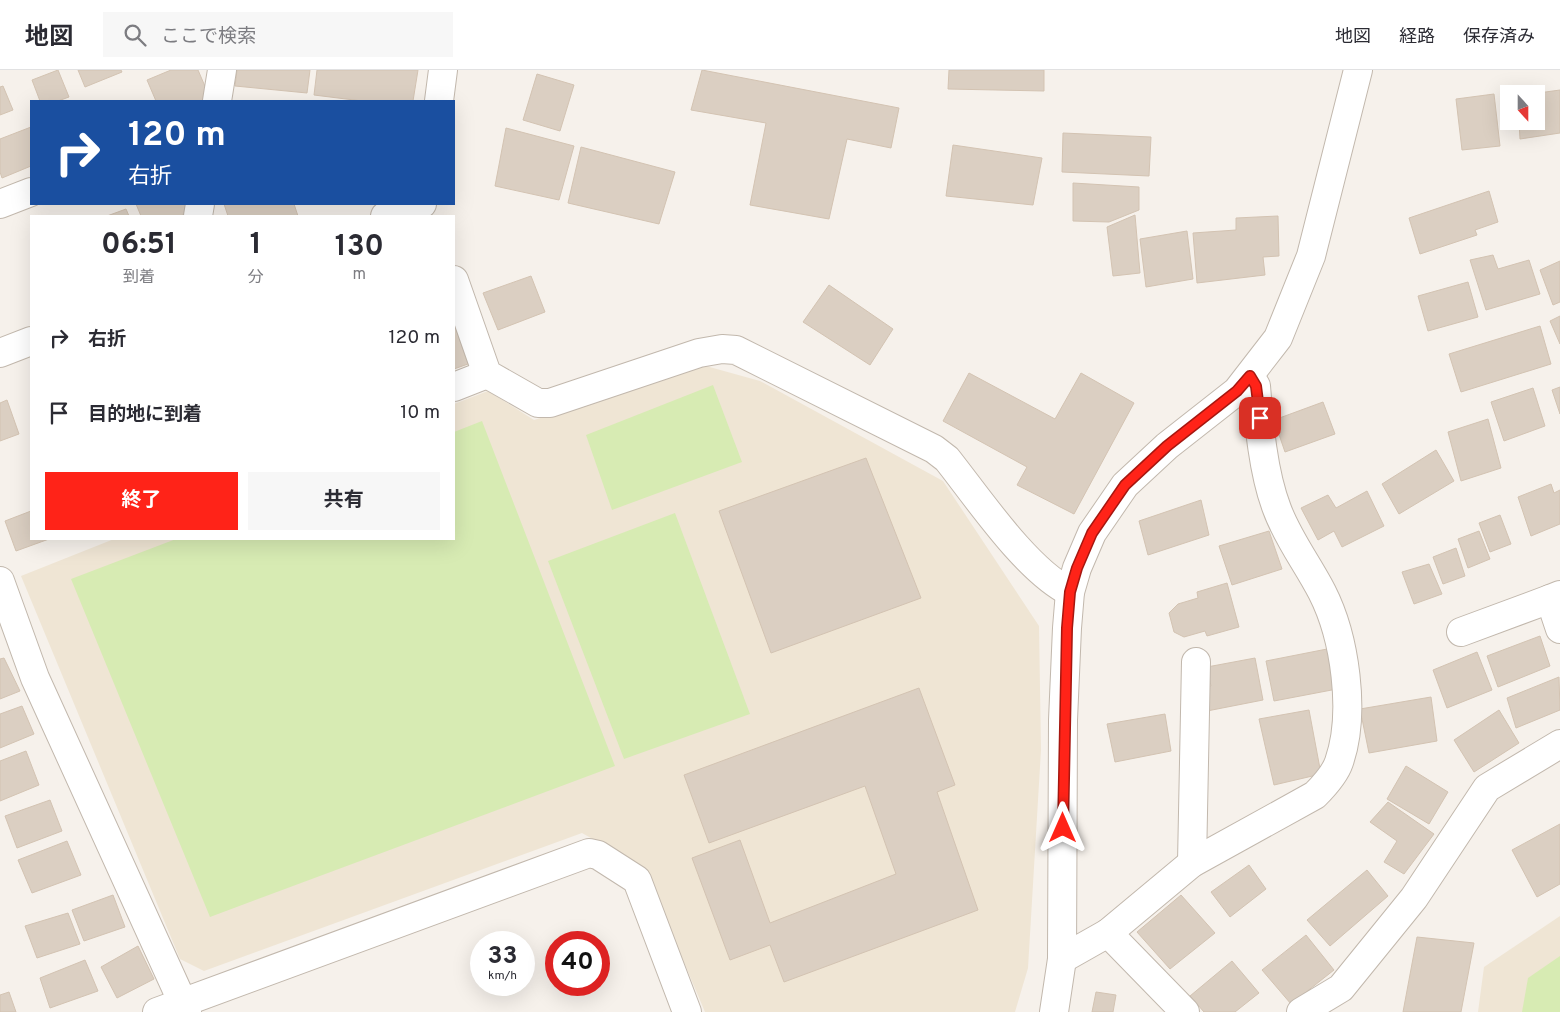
<!DOCTYPE html>
<html lang="ja">
<head>
<meta charset="utf-8">
<style>
	body { margin:0; font-family:Overpass,"Noto Sans JP",sans-serif; background:#f7f7f7; color:#2b2b33; height:100vh; display:flex; flex-direction:column; font-size:19px; white-space:nowrap }
	* { box-sizing:border-box; margin:0 }
	p { font-size:16px; color:#7c7c81 }
	.icon { flex:none; width:28px; height:28px; fill:none; stroke:currentColor; stroke-width:2; stroke-linecap:round; stroke-linejoin:round }
	.map { position:relative; flex:1; overflow:hidden }
	.panel { position:absolute; left:30px; top:145px; width:425px; height:325px; display:flex; flex-direction:column; background:#fff; border-radius:0px; box-shadow:0 5px 20px #0002 }
	.panel>* { flex:none }
	.top-card { position:absolute; left:30px; top:30px; width:425px; height:105px; border-radius:0px; box-shadow:0 5px 20px #0002; background:#1a4fa0; color:#fff; overflow:hidden }
	.needle { width:32px; rotate:159deg }
	.tools { position:absolute; left:1500px; top:15px; display:grid; gap:10px }
	.tools a { display:grid; place-items:center; width:45px; height:45px; border-radius:0px; background:#fff; box-shadow:0 5px 20px #0002; font-size:25px }
	.speed { position:absolute; left:470px; top:861px; display:flex; gap:10px; font-size:25px; font-weight:700; text-align:center }
	.speed>* { display:grid; place-content:center; width:65px; height:65px; border-radius:50%; background:#fff; box-shadow:0 5px 20px #0002; line-height:1 }
	.speed small { font-size:12px; font-weight:400 }
	.speed .limit { border:8px solid #d22; background:#fff; color:#111 }
	.pin { position:absolute; display:grid; place-items:center; width:42px; height:42px; color:#fff; margin:-21px; border-radius:10px; box-shadow:0 2px 8px #0006 }
	.me { position:absolute; width:55px; margin:-28px; rotate:0deg; stroke-linejoin:round; filter:drop-shadow(0 0 4px #0008) }
	.turn { display:flex; align-items:center; gap:18px; height:105px; padding:0 15px; font-size:22px }
	.turn .icon { width:65px; height:65px; stroke-width:2.5 }
	.turn b { display:block; font-size:35px; line-height:42px }
	.eta { display:flex; justify-content:space-evenly; align-items:center; height:85px; text-align:center }
	.eta b { font-size:30px; font-weight:700; line-height:35px }
	.button { display:flex; gap:10px; margin-top:auto; padding:10px 15px }
	.button a { flex:1; height:58px; border-radius:0px; background:#ff2318; color:#fff; font-size:20px; font-weight:700; line-height:58px; text-align:center }
	.button a+a { background:#f7f7f7; color:#2b2b33 }
	ul { padding:0; list-style:none }
	li { display:flex; align-items:center; gap:15px; height:75px; padding:0 15px }
	li div { flex:1 }
	li b { display:block; font-size:19px }
	li em { font-style:normal }
	header { display:flex; align-items:center; gap:30px; box-sizing:border-box; height:70px; padding:0 25px; background:#fff; border-bottom:1px solid #e1e1e2 }
	header strong { font-size:24px }
	nav { display:flex; gap:28px; margin-inline-start:auto; font-size:18px }
	.search { width:350px; height:45px; background:#f7f7f7; display:flex; align-items:center; gap:12px; box-sizing:border-box; padding:0 18px; border-radius:0px; color:#7c7c81; font-size:19px }
	.map>svg:first-child { display:block }
</style>
</head>
<body>
<header>
<strong>地図</strong>
<div class="search"><svg class="icon" aria-label="search" viewBox="0 0 24 24"><circle cx="10" cy="10" r="6"/><path d="M15 15l6 6"/></svg>ここで検索</div>
<nav><a>地図</a><a>経路</a><a>保存済み</a></nav>
</header>
<div class="map">
<svg width="1560" height="942" viewBox="0 0 1560 942">
	<rect width="100%" height="100%" fill="#f6f1eb"/>
	<g fill="#efe5d4">
		<path d="M706,296L760,311L943,411L1039,556L1041,680L1028,898L1015,942H705L644,798L582,763L204,901L180,889L21,506L114,469H454V334L488,321L534,350Z"/>
		<path d="M1560,846V942H1478L1484,897Z"/>
	</g>
	<g fill="#d7ebb3">
		<path d="M713,315L742,392L612,440L586,365Z"/>
		<path d="M482,351L615,696L210,847L71,509L176,469H454V362Z"/>
		<path d="M675,443L750,644L624,689L548,491Z"/>
		<path d="M1560,886V942H1522L1528,908Z"/>
	</g>
	<g fill="#dbcfc2" stroke="#d3c3b2">
		<path d="M58,0L69,27L58,31H40L32,10Z"/>
		<path d="M78,0H121L122,2L85,17Z"/>
		<path d="M171,0H198L210,28L203,31H156L147,10Z"/>
		<path d="M237,0H310L307,23L235,16Z"/>
		<path d="M317,0H418L413,31H362L314,25Z"/>
		<path d="M702,0L899,38L891,78L847,69L829,149L750,135L766,53L691,40Z"/>
		<path d="M949,0H1044V21L948,19Z"/>
		<path d="M537,4L574,15L560,61L523,50Z"/>
		<path d="M3,16L13,40L0,45V17Z"/>
		<path d="M1560,20V63L1520,69L1519,51H1536V24H1531Z"/>
		<path d="M1494,24L1500,76L1462,80L1456,29Z"/>
		<path d="M31,57V96L2,108L0,102V69Z"/>
		<path d="M506,58L574,76L559,130L495,116Z"/>
		<path d="M1063,63L1151,67L1149,106L1062,102Z"/>
		<path d="M953,75L1042,88L1033,135L946,126Z"/>
		<path d="M581,77L675,102L659,154L568,133Z"/>
		<path d="M1073,113L1139,117V140L1109,152L1073,151Z"/>
		<path d="M1489,121L1498,152L1475,160L1477,165L1420,184L1409,148Z"/>
		<path d="M136,134H188L191,142L180,146H141Z"/>
		<path d="M224,134H294L298,146H228Z"/>
		<path d="M126,139L129,146H107Z"/>
		<path d="M1135,145L1140,203L1113,206L1107,157Z"/>
		<path d="M1278,146L1279,186L1263,187L1265,205L1197,213L1193,163L1236,160V148Z"/>
		<path d="M1187,161L1193,209L1146,217L1140,169Z"/>
		<path d="M1493,185L1498,199L1529,190L1540,224L1486,240L1470,190Z"/>
		<path d="M1560,191V232L1553,235L1540,200Z"/>
		<path d="M531,206L545,242L498,260L483,223Z"/>
		<path d="M1468,212L1478,247L1428,261L1418,226Z"/>
		<path d="M829,215L893,259L870,295L803,252Z"/>
		<path d="M1560,246V274L1550,251Z"/>
		<path d="M454,253L468,294L454,299Z"/>
		<path d="M1540,256L1551,294L1461,322L1449,284Z"/>
		<path d="M969,303L1055,349L1081,303L1134,333L1074,444L1017,415L1027,397L943,351Z"/>
		<path d="M1560,317V344L1552,320Z"/>
		<path d="M1533,318L1545,356L1504,371L1491,332Z"/>
		<path d="M7,330L19,364L0,371V333Z"/>
		<path d="M1323,332L1335,364L1285,382L1274,350Z"/>
		<path d="M1488,349L1501,398L1461,411L1448,362Z"/>
		<path d="M1436,380L1454,411L1399,444L1382,414Z"/>
		<path d="M866,388L921,528L771,583L719,441Z"/>
		<path d="M1551,414L1554,423L1560,420V454L1531,466L1518,427Z"/>
		<path d="M1367,421L1384,456L1342,477L1334,461L1318,470L1301,438L1328,425L1336,438Z"/>
		<path d="M1201,430L1209,465L1148,485L1139,451Z"/>
		<path d="M31,441V469H49L16,481L5,451Z"/>
		<path d="M1500,445L1511,474L1490,482L1479,453Z"/>
		<path d="M1269,461L1282,499L1232,515L1219,476Z"/>
		<path d="M1479,461L1490,489L1468,498L1458,469Z"/>
		<path d="M1456,478L1465,506L1443,514L1433,487Z"/>
		<path d="M1429,494L1442,524L1414,534L1402,502Z"/>
		<path d="M1227,513L1239,557L1207,566L1205,561L1184,567L1174,562L1169,543L1178,534L1198,528L1197,522Z"/>
		<path d="M1540,566L1550,596L1498,617L1487,586Z"/>
		<path d="M1327,579L1337,619L1274,631L1266,591Z"/>
		<path d="M1477,582L1492,620L1447,638L1433,600Z"/>
		<path d="M4,588L20,621L0,629V589Z"/>
		<path d="M1255,588L1263,630L1207,641L1202,617L1211,616L1207,597Z"/>
		<path d="M1559,607L1560,640L1516,658L1507,628Z"/>
		<path d="M919,618L955,715L937,722L978,840L784,912L770,875L730,890L692,788L740,770L770,853L896,804L865,716L709,773L684,705Z"/>
		<path d="M1431,627L1437,671L1369,683L1360,639Z"/>
		<path d="M22,636L34,664L0,678V644Z"/>
		<path d="M1309,640L1321,704L1274,715L1259,649Z"/>
		<path d="M1499,640L1519,673L1474,702L1454,670Z"/>
		<path d="M1165,644L1171,681L1115,692L1107,654Z"/>
		<path d="M26,681L39,715L0,731V691Z"/>
		<path d="M1406,696L1448,722L1429,754L1387,729Z"/>
		<path d="M50,730L62,761L17,778L5,746Z"/>
		<path d="M1388,732L1434,764L1404,804L1384,792L1397,771L1370,752Z"/>
		<path d="M1560,754V814L1537,827L1512,780Z"/>
		<path d="M67,771L81,805L32,823L18,790Z"/>
		<path d="M1249,795L1266,819L1230,847L1211,822Z"/>
		<path d="M1367,800L1388,826L1330,876L1307,850Z"/>
		<path d="M113,825L125,857L84,871L72,840Z"/>
		<path d="M1181,825L1215,863L1170,899L1137,862Z"/>
		<path d="M68,843L80,874L37,888L25,856Z"/>
		<path d="M1306,865L1334,900L1291,934L1262,900Z"/>
		<path d="M1417,867L1474,873L1461,942H1403Z"/>
		<path d="M138,876L154,909L117,928L101,897Z"/>
		<path d="M85,890L98,921L50,938L40,908Z"/>
		<path d="M1232,891L1259,923L1235,942H1204L1190,926Z"/>
		<path d="M9,922L16,942H0V925Z"/>
		<path d="M1096,922L1116,925L1113,942H1092Z"/>
	</g>
	<g fill="none" stroke-linecap="round" stroke-linejoin="round">
		<g stroke="#c2b8ad" stroke-width="30">
			<g id="minor">
				<path d="M217,31L222,0"/>
				<path d="M439,31L443,0"/>
				<path d="M0,134L31,122"/>
				<path d="M198,146L200,134"/>
				<path d="M385,146L422,134"/>
				<path d="M454,210L487,304L538,333H550L699,283L722,279L736,280L934,379L947,389C978,428 1026,500 1070,522"/>
				<path d="M0,283L31,271"/>
				<path d="M454,317L487,304"/>
				<path d="M0,511L35,608L187,942"/>
				<path d="M1560,525L1550,529L1560,559"/>
				<path d="M1461,562L1550,529"/>
				<path d="M1192,793L1196,592"/>
				<path d="M1108,863L1192,793L1315,725C1324,716 1335,704 1339,692C1356,643 1345,567 1322,522C1307,493 1288,469 1277,439C1263,403 1259,354 1256,316L1250,306"/>
				<path d="M1062,889L1108,863L1185,942"/>
				<path d="M157,942L589,783L598,785L637,810L687,942"/>
				<path d="M1054,942L1062,889L1063,650L1067,558L1070,522L1077,498L1092,463L1125,415L1167,376L1237,321L1278,268L1311,186L1358,0"/>
				<path d="M1301,942L1341,918L1414,828L1487,718L1560,674"/>
			</g>
		</g>
		<use href="#minor" stroke="#fff" stroke-width="28"/>
	</g>
	<g fill="none" stroke-linecap="round" stroke-linejoin="round">
		<g stroke="#a61710" stroke-width="12">
			<path id="route" d="M1063,758L1067,558L1070,522L1077,498L1092,463L1125,415L1167,376L1237,321L1250,306L1256,316L1260,348"/>
		</g>
		<use href="#route" stroke="#ff2318" stroke-width="9"/>
	</g>
</svg>
<div class="tools">
<a><svg class="needle" viewBox="-14 -14 28 28"><path d="M0-13l5 13h-10z" fill="#e53935"/><path d="M0 13l5-13h-10z" fill="#7c7c81"/></svg></a>
</div>
<div class="speed"><div>33<small>km/h</small></div><div class="limit">40</div></div>
<div class="pin" style="left:1260px;top:348px;background:#d93025"><svg class="icon" aria-label="arrive" viewBox="0 0 24 24"><path d="M6 21V4h12l-3 4 3 4H6"/></svg></div>
<svg class="me" style="left:1063px;top:758px" viewBox="-20 -20 40 40"><path d="M0-17L14 15 0 8-14 15z" fill="#ff2318" stroke="#fff" stroke-width="4"/></svg>
<div class="top-card">
<div class="turn"><svg class="icon" aria-label="right" viewBox="0 0 24 24"><path d="M7 20v-9h11M14 6l5 5-5 5"/></svg><div><b>120 m</b>右折</div></div>
</div>
<section class="panel">
<div class="eta">
<div><b>06:51</b><p>到着</p></div>
<div><b>1</b><p>分</p></div>
<div><b>130</b><p>m</p></div>
</div>
<ul>
<li><svg class="icon" aria-label="right" viewBox="0 0 24 24"><path d="M7 20v-9h11M14 6l5 5-5 5"/></svg><div><b>右折</b></div><em>120 m</em></li>
<li><svg class="icon" aria-label="arrive" viewBox="0 0 24 24"><path d="M6 21V4h12l-3 4 3 4H6"/></svg><div><b>目的地に到着</b></div><em>10 m</em></li>
</ul>
<div class="button"><a>終了</a><a>共有</a></div>
</section>
</div>
</body>
</html>
